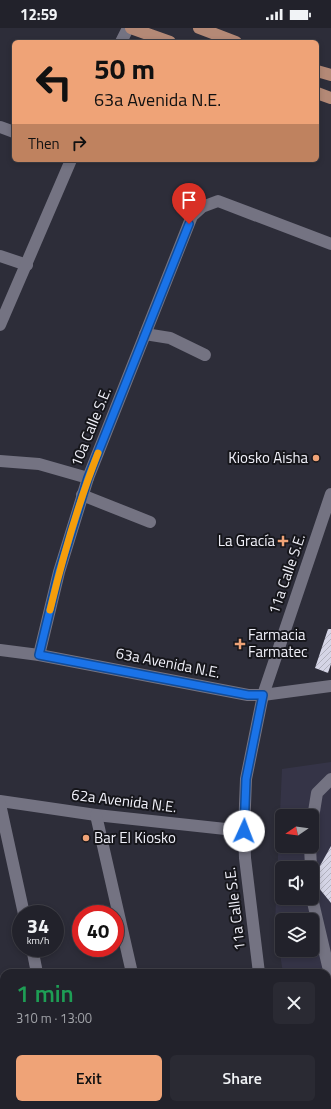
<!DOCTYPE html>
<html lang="en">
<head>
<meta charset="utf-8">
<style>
	body { margin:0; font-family:"Titillium Web",sans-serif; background:#2a2a33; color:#f1f3f6; height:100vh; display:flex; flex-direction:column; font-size:15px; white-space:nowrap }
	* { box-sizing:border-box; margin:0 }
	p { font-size:13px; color:#a2a4a9 }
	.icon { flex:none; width:22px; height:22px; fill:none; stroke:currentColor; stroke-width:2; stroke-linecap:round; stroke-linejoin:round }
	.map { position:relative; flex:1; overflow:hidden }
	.details { position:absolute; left:0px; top:941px; width:331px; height:140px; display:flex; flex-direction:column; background:#22222b; border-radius:12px 12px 0 0; box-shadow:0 2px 6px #0003,0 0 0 1px #3f3f47 }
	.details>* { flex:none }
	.top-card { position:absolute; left:12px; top:12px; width:307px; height:122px; border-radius:6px; box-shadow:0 2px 6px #0003,0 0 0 1px #3f3f47; background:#efa377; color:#111; overflow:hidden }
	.needle { width:26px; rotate:257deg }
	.tools { position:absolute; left:275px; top:781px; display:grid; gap:8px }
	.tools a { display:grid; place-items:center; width:44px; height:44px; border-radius:6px; background:#22222b; box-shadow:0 2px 6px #0003,0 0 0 1px #3f3f47; font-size:20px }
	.speed { position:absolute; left:12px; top:877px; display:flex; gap:8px; font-size:20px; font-weight:700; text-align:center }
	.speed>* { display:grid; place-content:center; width:52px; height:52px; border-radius:50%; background:#22222b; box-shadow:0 2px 6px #0003,0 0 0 1px #3f3f47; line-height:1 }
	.speed small { font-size:10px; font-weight:400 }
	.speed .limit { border:6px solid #d22; background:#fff; color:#111 }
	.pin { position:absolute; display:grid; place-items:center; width:34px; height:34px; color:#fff; margin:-41px -17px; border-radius:50% 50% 50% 0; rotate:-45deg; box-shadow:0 0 4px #0007 }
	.pin .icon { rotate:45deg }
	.me { position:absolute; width:44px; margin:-22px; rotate:2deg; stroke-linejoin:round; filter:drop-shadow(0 0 3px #0008) }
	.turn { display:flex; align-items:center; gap:14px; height:84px; padding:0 16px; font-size:18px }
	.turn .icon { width:52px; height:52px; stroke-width:2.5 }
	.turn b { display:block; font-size:28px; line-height:34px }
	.then { display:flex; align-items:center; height:38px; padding:0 16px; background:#0003; gap:8px; font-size:15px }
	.round { display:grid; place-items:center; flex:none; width:42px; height:42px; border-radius:6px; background:#2a2a33 }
	.summary { display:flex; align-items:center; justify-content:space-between; height:68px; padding:0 16px }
	h1 { font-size:24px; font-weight:600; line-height:30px; color:#1e9e55 }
	.cta { display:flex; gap:8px; margin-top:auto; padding:8px 16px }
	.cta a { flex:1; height:46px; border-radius:6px; background:#efa377; color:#111; font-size:16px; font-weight:600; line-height:46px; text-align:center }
	.cta a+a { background:#2a2a33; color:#f1f3f6 }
	.status { display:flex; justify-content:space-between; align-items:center; height:28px; padding:0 20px; background:#22222b; direction:ltr }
	.status svg { height:11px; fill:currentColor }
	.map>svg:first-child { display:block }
</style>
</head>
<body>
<div class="status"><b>12:59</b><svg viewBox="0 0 49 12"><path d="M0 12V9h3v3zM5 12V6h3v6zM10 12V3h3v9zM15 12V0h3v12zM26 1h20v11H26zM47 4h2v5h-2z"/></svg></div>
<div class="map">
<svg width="331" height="1081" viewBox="0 0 331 1081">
	<defs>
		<pattern id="building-hatch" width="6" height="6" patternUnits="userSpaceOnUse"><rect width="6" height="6" fill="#d5d5e6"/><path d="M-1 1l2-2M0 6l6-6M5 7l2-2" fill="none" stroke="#b2b2bf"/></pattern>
	</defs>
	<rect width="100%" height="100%" fill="#2d2d39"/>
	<path fill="#353447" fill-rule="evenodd" d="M331,734V1081H304L303,1077H327V945H283L275,894L282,741ZM282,788H312V818H282ZM282,840H312V870H282ZM282,892H312V922H282Z"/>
	<g fill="url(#building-hatch)">
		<path d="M328,601H331V636L328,645L315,640Z"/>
		<path d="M331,818V875L318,859L315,852L316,845Z"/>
	</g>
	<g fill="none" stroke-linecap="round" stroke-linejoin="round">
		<g stroke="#747382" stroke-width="12">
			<path d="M121,14L128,0"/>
			<path d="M0,99L14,104"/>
			<path d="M0,228L27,237"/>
			<path d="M0,297L71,132"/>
			<path d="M145,306L170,310L205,327"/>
			<path d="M0,433L39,436L88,450"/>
			<path d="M82,467L150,494"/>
			<path d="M0,622L39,627L248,667H263L331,658"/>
			<path d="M39,627L59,544L88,450L192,188L202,179L218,173L331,216"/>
			<path d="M0,773L96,787L244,803"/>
			<path d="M0,776L24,886"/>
			<path d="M96,787L132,945"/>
			<path d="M312,796L317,765L331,751"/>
			<path d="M310,818L311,840"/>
			<path d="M312,870L331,951"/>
			<path d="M32,920L37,945"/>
			<path d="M259,945L245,830L244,803L246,751L263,667L331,466"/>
			<path d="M0,1018L4,1017"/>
			<path d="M327,1033H331"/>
			<path d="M67,1077L68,1081"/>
			<path d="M162,1077L163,1081"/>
			<path d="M277,1077L278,1081"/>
		</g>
		<g stroke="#b48976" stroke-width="12">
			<path d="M131,0L170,14"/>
			<path d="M199,0L236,14"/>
			<path d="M317,43L331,47"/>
			<path d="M317,65L331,70"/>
		</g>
	</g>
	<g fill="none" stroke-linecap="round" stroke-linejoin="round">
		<g stroke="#114b97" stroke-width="10">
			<path id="route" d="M189,196L88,450L59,544L39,627L248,667H263L246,751L244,803"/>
		</g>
		<use href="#route" stroke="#1a73e8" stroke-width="7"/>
		<path stroke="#f59e0b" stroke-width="7" d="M50,582C63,528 78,476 98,425"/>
	</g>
	<g fill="#efa377" stroke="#16161b" stroke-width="1.5">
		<circle cx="316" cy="430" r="4"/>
		<path d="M281 507h4v4h4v4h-4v4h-4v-4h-4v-4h4z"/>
		<path d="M238 610h4v4h4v4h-4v4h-4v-4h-4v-4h4z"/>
		<circle cx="86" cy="810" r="4"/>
	</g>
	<g text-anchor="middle" stroke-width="4" stroke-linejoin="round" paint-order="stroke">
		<g font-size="15" fill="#f0f0f9" stroke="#16161b">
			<text transform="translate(91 399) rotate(-68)" y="5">10a Calle S.E.</text>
			<text transform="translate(287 546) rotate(-71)" y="5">11a Calle S.E.</text>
			<text transform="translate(168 635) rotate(11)" y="5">63a Avenida N.E.</text>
			<text transform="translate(124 773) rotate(7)" y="5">62a Avenida N.E.</text>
			<text transform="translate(235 881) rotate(-97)" y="5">11a Calle S.E.</text>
		</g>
		<g font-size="15" fill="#f0f0f9" stroke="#16161b" text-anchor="end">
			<text x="308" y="435">Kiosko Aisha</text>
			<text x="275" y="518">La Gracía</text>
			<text x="248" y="612" text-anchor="start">Farmacia<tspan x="248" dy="17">Farmatec</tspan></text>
			<text x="94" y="815" text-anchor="start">Bar El Kiosko</text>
		</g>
	</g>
</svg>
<div class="tools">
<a><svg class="needle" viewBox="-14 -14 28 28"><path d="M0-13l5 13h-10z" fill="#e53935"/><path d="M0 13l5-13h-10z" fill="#a2a4a9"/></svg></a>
<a><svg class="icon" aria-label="sound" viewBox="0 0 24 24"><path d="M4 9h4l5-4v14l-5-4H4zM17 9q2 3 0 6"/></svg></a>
<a><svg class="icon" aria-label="layers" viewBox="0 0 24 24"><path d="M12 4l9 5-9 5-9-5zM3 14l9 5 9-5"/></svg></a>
</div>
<div class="speed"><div>34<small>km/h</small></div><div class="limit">40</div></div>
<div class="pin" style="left:189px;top:196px;background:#d93025"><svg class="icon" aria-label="arrive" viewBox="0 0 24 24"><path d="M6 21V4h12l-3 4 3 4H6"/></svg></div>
<svg class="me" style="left:244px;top:803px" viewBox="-20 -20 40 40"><circle r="19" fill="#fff"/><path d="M0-13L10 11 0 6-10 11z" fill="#1a73e8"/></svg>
<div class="top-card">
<div class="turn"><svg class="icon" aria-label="left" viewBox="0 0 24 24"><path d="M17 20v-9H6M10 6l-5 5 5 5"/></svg><div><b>50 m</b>63a Avenida N.E.</div></div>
<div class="then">Then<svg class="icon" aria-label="right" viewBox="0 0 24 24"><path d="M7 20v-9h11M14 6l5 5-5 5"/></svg></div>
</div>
<section class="details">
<div class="summary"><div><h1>1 min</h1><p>310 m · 13:00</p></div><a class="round"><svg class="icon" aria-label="close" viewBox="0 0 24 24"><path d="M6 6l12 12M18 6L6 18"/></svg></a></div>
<div class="cta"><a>Exit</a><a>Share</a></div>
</section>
</div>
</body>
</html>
